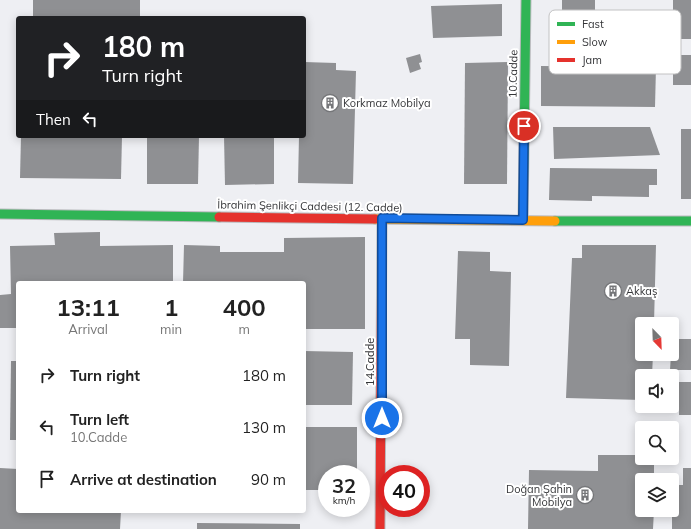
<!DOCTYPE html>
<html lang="en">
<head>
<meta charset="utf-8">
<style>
	body { margin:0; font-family:Mulish,sans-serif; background:#f6f6f6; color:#222; height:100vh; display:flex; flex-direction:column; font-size:15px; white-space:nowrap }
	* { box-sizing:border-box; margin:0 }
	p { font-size:13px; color:#767676 }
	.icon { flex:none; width:22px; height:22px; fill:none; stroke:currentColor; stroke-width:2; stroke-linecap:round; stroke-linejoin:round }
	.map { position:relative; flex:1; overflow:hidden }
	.sheet { position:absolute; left:16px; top:281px; width:290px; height:232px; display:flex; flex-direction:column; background:#fff; border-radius:4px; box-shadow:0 2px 10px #0003 }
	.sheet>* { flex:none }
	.hud { position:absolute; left:16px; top:16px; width:290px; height:122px; border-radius:4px; box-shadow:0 2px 10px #0003; background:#202124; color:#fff; overflow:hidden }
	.needle { width:26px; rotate:157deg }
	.buttons { position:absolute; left:635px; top:317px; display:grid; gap:8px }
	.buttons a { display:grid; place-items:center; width:44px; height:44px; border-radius:4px; background:#fff; box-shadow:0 2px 10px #0003; font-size:20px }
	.speed { position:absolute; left:318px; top:465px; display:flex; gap:8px; font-size:20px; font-weight:700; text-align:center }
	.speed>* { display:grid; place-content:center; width:52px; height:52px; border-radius:50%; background:#fff; box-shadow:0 2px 10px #0003; line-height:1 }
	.speed small { font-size:10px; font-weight:400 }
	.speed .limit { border:6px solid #d22; background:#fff; color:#111 }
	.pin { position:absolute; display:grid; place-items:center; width:34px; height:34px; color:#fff; margin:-17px; border:2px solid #fff; border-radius:50%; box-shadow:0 1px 4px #0007 }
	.me { position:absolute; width:44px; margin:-22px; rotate:0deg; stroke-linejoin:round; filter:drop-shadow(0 0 3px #0008) }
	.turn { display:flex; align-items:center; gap:14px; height:84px; padding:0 20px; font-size:18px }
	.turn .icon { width:52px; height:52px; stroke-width:2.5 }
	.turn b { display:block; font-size:28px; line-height:34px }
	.then { display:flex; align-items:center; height:38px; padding:0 20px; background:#0003; gap:8px; font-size:15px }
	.eta { display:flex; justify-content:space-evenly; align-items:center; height:68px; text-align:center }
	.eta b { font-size:24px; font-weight:700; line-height:28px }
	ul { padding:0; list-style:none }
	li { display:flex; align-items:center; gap:12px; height:52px; padding:0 20px }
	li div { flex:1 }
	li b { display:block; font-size:15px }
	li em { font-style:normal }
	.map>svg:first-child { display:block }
</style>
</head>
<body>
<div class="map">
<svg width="691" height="529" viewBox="0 0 691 529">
	<rect width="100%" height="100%" fill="#eeeff3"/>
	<g fill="#8f9093">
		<rect x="33" y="0" width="107" height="18"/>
		<path d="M562,0H595V13L562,14Z"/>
		<rect x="673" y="0" width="18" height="39"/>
		<path d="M502,4V36L433,38L431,6Z"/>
		<path d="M420,54L422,62L419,63L421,69L410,73L406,58Z"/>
		<rect x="673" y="55" width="18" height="30"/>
		<path d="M304,62L336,63V70L356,71L353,184L298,183L299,136H304Z"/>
		<path d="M508,62L507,184H464L465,63Z"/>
		<path d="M541,66L656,67L655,107L541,106Z"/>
		<path d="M553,127H650L660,155L554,159Z"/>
		<rect x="681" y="129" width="10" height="70"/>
		<path d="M21,136H122L121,179L20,178Z"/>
		<path d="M147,136H199L198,184H147Z"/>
		<path d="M224,136H274V184L225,185Z"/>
		<path d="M550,168L657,169V185H649V197L592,196V201L549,200Z"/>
		<path d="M100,232V246L173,245V283H18V328H0V295L11,294L10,246L55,245L54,233Z"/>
		<path d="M365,237V329H304V283H183L184,245L220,246V252H284V238Z"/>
		<path d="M582,245H656L654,324H642V354H653L652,376H642V400L566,398L572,258H582Z"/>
		<path d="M458,251L490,252V271L511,272L509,366L470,365V339H455Z"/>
		<path d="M672,339H691V370H670Z"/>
		<path d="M304,351L353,352L352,405H304Z"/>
		<path d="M11,361H18V440H10Z"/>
		<rect x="679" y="382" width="12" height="33"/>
		<path d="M304,427H357V474H327V490H304Z"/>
		<path d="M598,455H642V458H654V480H642V510H654L653,529H528L529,470L598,471Z"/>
		<path d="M0,468L18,469V511H121L120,529H0Z"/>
		<path d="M683,468H691V529H672V485H683Z"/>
		<path d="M197,523L300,524V529H197Z"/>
	</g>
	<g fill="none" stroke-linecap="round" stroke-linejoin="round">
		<g stroke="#b9babd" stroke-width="11">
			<g id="fast">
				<path d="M0,214L219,217"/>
				<path d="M523,220L526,0"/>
				<path d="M555,221H691"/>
			</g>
		</g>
		<g stroke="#b9babd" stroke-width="11">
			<path id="slow" d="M375,219L555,221"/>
		</g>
		<g stroke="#b9babd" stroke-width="11">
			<g id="jam">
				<path d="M219,217L375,219"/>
				<path d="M380,529L382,218"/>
			</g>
		</g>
		<use href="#fast" stroke="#30b455" stroke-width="9"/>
		<use href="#slow" stroke="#ff9f0a" stroke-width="9"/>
		<use href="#jam" stroke="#e5322d" stroke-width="9"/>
	</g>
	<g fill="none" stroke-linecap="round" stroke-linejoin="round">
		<g stroke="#114b97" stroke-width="10">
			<path id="route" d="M382,418V218L523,220L524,126"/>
		</g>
		<use href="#route" stroke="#1a73e8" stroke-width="7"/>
	</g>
	<defs>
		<g id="building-ring" transform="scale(0.9)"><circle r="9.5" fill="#fff" stroke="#757679" stroke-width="1.5"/><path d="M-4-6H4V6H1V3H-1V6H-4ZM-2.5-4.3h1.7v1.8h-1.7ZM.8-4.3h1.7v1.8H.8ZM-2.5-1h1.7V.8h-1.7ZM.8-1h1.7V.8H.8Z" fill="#757679"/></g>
	</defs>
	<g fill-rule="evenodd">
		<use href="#building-ring" x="330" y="103"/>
		<use href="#building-ring" x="613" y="291"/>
		<use href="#building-ring" x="585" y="495"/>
	</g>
	<g text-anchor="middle" stroke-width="4" stroke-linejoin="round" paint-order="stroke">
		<g font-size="11" fill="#343538" stroke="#fff">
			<text transform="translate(513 74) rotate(-89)" y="4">10.Cadde</text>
			<text transform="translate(310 206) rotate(1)" y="4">İbrahim Şenlikçi Caddesi (12. Cadde)</text>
			<text transform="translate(370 362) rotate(-90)" y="4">14.Cadde</text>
		</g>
		<g font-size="11" fill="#343538" stroke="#fff" text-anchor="start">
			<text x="343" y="107">Korkmaz Mobilya</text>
			<text x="626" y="295">Akkaş</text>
			<text x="572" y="493" text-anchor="end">Doğan Şahin<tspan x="572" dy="13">Mobilya</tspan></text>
		</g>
	</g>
	<rect x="549" y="10" width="132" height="64" rx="6" fill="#fff" stroke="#c2c2c3" stroke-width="1"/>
	<rect x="557" y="22" width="18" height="4" fill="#30b455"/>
	<rect x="557" y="40" width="18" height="4" fill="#ff9f0a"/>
	<rect x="557" y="58" width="18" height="4" fill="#e5322d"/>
	<g font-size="11" fill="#343538">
		<text x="582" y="28">Fast</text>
		<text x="582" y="46">Slow</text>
		<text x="582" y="64">Jam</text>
	</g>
</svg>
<div class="buttons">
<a><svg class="needle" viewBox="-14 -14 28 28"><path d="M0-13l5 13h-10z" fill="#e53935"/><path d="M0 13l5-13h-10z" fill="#767676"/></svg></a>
<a><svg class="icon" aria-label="sound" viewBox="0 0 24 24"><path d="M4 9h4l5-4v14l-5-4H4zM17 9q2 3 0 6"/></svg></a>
<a><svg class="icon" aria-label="search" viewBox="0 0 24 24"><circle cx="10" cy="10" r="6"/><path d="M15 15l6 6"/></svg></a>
<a><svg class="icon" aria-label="layers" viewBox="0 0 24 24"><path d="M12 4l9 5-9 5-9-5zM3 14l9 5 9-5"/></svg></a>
</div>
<div class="speed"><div>32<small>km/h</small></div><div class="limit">40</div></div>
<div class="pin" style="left:524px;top:126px;background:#d93025"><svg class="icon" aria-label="arrive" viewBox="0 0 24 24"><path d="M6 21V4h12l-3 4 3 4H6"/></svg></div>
<svg class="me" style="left:382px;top:418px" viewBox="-20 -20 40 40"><circle r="17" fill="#1a73e8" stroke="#fff" stroke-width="3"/><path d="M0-11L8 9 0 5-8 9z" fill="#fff"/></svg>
<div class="hud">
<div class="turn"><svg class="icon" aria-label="right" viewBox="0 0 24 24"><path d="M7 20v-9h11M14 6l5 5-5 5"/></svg><div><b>180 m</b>Turn right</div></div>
<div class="then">Then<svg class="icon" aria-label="left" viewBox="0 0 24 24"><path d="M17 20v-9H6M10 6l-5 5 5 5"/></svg></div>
</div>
<section class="sheet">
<div class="eta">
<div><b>13:11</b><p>Arrival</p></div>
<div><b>1</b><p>min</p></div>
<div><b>400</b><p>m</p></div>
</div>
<ul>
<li><svg class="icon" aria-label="right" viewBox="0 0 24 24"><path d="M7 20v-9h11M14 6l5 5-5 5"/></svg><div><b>Turn right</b></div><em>180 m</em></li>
<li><svg class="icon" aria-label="left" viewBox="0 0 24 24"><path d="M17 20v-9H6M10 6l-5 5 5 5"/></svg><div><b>Turn left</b><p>10.Cadde</p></div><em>130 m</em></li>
<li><svg class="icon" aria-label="arrive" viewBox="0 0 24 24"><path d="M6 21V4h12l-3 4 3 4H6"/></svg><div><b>Arrive at destination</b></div><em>90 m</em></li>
</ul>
</section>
</div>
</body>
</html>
